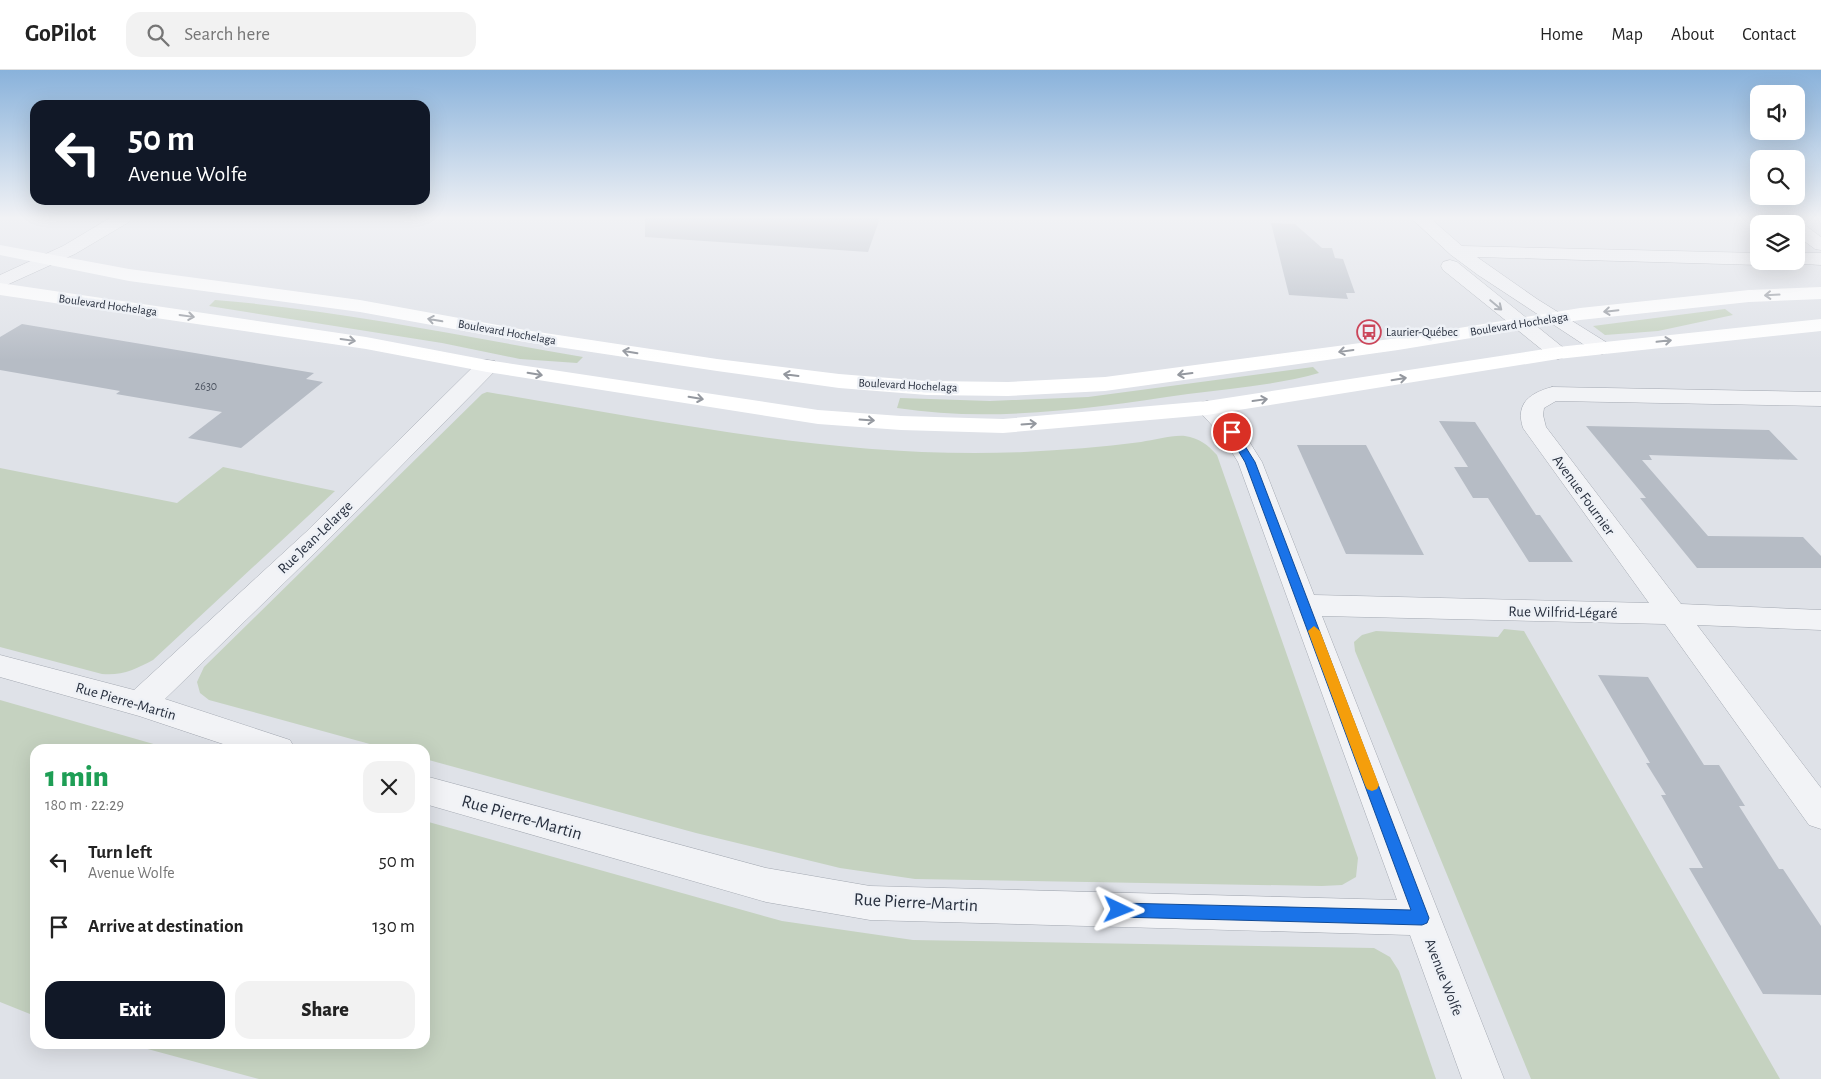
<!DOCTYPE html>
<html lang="en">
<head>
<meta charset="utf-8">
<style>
	body { margin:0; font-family:"Alegreya Sans",sans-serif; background:#f2f2f2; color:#222; height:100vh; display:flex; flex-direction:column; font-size:19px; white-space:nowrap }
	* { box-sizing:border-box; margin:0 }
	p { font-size:16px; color:#767676 }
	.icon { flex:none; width:28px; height:28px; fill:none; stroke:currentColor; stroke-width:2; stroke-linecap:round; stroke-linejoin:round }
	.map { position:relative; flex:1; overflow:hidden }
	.panel { position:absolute; left:30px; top:674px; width:400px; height:305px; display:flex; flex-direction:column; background:#fff; border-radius:15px; box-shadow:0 5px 20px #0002 }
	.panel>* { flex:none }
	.banner { position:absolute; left:30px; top:30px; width:400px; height:105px; border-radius:15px; box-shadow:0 5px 20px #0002; background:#111827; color:#fff; overflow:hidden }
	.tools { position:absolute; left:1750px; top:15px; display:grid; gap:10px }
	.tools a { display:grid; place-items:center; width:55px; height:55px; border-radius:10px; background:#fff; box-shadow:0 5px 20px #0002; font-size:25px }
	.pin { position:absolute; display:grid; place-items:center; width:42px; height:42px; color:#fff; margin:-21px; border:2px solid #fff; border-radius:50%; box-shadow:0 1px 5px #0007 }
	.me { position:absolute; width:55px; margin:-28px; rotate:92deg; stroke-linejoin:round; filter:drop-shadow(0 0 4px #0008) }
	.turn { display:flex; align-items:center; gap:18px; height:105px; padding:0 15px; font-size:22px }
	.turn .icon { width:65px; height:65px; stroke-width:2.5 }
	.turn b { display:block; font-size:35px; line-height:42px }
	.round { display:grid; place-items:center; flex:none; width:52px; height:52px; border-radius:15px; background:#f2f2f2 }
	.summary { display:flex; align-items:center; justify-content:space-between; height:85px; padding:0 15px }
	h1 { font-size:30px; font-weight:800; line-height:38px; color:#1e9e55 }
	.primary-button { display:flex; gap:10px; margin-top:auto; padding:10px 15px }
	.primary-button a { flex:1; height:58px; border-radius:15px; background:#111827; color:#fff; font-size:20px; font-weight:800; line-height:58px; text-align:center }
	.primary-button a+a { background:#f2f2f2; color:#222 }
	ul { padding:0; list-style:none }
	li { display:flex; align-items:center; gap:15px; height:65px; padding:0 15px }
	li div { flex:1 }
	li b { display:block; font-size:19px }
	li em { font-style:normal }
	header { display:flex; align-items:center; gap:30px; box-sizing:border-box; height:70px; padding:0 25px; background:#fff; border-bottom:1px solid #e0e0e0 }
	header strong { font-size:24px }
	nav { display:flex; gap:28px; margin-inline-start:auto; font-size:18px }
	.search { width:350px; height:45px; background:#f2f2f2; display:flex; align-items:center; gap:12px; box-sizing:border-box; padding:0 18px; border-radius:15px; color:#767676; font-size:19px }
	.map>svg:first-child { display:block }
</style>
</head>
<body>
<header>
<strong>GoPilot</strong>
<div class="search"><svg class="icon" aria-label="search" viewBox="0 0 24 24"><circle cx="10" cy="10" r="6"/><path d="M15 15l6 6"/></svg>Search here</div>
<nav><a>Home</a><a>Map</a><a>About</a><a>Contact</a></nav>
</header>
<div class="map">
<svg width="1821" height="1009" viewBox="0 0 1821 1009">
	<rect width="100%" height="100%" fill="#dfe2e8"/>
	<g fill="#c5d2c0">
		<path d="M215,230C339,240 461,266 583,287L577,293L520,289L442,273L209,236Z"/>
		<path d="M1725,239L1733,245L1658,261L1605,265L1593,256Z"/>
		<path d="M1313,297L1319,303C1277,315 1232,318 1188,324C1092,338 994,353 897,338L900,328L990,331L1088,327Z"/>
		<path d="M487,322C664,351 843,390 1024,382C1063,380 1102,377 1141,372C1155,370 1171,365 1185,366C1199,368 1208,375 1217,385L1358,788L1356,807L1342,815L1322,816L915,809L840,798L696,763L425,689V679H388L209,630L200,623L197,612L204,597L482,324Z"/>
		<path d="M223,397L335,421L153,590C136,599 122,606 102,604L0,577V398L177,433Z"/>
		<path d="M1504,559L1524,561L1780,1009H1531L1355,581L1354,572L1362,565L1376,561L1498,567Z"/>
		<path d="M0,630L171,679H35V946L0,932Z"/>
		<path d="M425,751L782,851L913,870L1374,878L1390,887L1399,901L1436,1009H259L129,974H425Z"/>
	</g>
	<g fill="#b6bcc5">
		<path d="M645,148H880L868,182L645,167Z"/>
		<path d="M1271,153L1295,154L1322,178H1332L1335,188L1343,189L1355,223H1346L1348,229L1289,225Z"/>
		<path d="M22,254L314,303L306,309L323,312L241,378L188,368L222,342L116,324L120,321L0,300V267Z"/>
		<path d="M1439,351L1475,352L1536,445H1540L1573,492H1529L1488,428H1473L1454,397H1468Z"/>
		<path d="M1586,356L1769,360L1798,390L1649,385L1652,390H1642L1708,466L1803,467L1821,486V498H1697L1640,428H1646Z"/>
		<path d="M1297,375H1366L1424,485L1346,484Z"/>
		<path d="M1598,605L1648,607L1704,695H1719L1745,736H1739L1779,799H1783L1821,856V925L1763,924L1689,798H1703L1661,725H1666L1646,693H1650Z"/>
	</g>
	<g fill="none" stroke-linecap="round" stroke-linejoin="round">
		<g stroke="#a4a9b2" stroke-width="1">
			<g id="street">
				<path d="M110,148H131L129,152L75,184L0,218V205L63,176Z"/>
				<path d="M1411,148H1430L1462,176L1759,183V191H1767L1759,195L1477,187L1537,229L1609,274L1613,278L1609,282L1602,284L1595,282L1478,205L1451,185Z"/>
				<path d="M1796,152L1802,153L1821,167V180L1815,179L1796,165V154H1789Z"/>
				<path d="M1796,183H1821V195L1789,193L1788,191H1796Z"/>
				<path d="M1450,190L1457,192L1565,279L1569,283L1565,287L1558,289L1551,287L1443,200L1441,196L1443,192Z"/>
				<path d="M487,290L495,291L498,296L495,301L324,474L165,629L290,670L295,679H238L139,646L0,607V585L134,620L306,462L479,291Z"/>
				<path d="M1552,317L1821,322V336L1556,331L1544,338L1543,345L1546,357L1681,534L1821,540V560L1697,555L1821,718V759L1809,755L1665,554L1322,546L1504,1009H1462L1410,865L870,850L766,832L425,734V706L766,798L870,816L1397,830L1238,392L1222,366L1196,338L1199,333L1207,331L1215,333L1240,357L1262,392L1314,525L1649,533L1523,358C1515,333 1530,323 1552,317Z"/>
			</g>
		</g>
		<use href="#street" fill="#f2f3f6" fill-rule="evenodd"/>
		<g fill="#fff" fill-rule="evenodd">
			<path d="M0,175L129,199L360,230L525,260L717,289L839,304L927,311L1008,312L1105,307L1398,268L1580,238L1749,220L1821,217V229L1749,232L1580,250L1398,280L1105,321L1008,326L927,325L839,318L717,301L525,272L360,242L129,211L0,185Z"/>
			<path d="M0,213L366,267L487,290L818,340L901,346L1003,349L1207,331L1558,277L1821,249V261L1558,289L1207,345L1003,363L901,360L818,354L487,302L366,279L0,225Z"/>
		</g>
	</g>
	<defs><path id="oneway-shaft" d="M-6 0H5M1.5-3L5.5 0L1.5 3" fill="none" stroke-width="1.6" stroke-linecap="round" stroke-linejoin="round" transform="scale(1.25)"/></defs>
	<g stroke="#94989f">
		<use href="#oneway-shaft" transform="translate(1772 225) rotate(177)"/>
		<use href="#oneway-shaft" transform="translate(1611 241) rotate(174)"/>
		<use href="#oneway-shaft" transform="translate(187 246) rotate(8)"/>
		<use href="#oneway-shaft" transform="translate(435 250) rotate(-170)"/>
		<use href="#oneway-shaft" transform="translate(348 270) rotate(8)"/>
		<use href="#oneway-shaft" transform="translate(1664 271) rotate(-6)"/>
		<use href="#oneway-shaft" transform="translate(1346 281) rotate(172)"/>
		<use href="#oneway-shaft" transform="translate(630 282) rotate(-171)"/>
		<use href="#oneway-shaft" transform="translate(535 304) rotate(9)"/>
		<use href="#oneway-shaft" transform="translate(1185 304) rotate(173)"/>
		<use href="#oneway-shaft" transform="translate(791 305) rotate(-173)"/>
		<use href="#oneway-shaft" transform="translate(1399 309) rotate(-9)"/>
		<use href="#oneway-shaft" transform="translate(696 328) rotate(9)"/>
		<use href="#oneway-shaft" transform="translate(1260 330) rotate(-8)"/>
		<use href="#oneway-shaft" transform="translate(867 350) rotate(4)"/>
		<use href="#oneway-shaft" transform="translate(1029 354) rotate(-4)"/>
	</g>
	<use stroke="#8d929a" href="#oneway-shaft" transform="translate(1496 235) rotate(40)"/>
	<linearGradient id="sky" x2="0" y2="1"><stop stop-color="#89b2db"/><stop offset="0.51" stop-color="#f1f2f5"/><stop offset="1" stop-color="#f1f2f5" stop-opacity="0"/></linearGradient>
	<rect width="1821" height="290" fill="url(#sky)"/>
	<path fill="#1a73e8" stroke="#114b97" d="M1232,359L1235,360L1255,392L1429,848L1427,853L1422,855L1119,847L1114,845L1112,840L1114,835L1119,833L1411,840L1245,392L1227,362Z"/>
	<path fill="#f59e0b" d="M1314,556L1320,561L1379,715L1377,719L1372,721L1367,719L1365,715L1308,561Z"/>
	<defs>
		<g id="bus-ring" transform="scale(1.25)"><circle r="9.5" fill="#eef1f6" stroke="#cb465a" stroke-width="1.5"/><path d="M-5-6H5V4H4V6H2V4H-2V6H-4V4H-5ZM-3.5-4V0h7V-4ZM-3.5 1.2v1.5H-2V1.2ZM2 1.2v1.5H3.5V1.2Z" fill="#cb465a"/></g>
	</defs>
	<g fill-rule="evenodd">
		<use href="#bus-ring" x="1369" y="262"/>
	</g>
	<g text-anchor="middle" stroke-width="5" stroke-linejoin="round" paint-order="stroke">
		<g font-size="12" fill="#28303f" stroke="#eef1f6">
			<text transform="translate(108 235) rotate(8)" y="4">Boulevard Hochelaga</text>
			<text transform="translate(1519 254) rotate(-9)" y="4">Boulevard Hochelaga</text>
			<text transform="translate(507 262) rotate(10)" y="4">Boulevard Hochelaga</text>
			<text transform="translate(908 315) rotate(3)" y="4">Boulevard Hochelaga</text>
		</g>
		<g font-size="12" fill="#28303f" stroke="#eef1f6" text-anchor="start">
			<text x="1386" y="266">Laurier-Québec</text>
		</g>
		<g font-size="12" fill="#4c5360">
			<text x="206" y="320">2630</text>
		</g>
		<g font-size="15" fill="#28303f" stroke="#eef1f6">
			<text transform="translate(1584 425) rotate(54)" y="5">Avenue Fournier</text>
			<text transform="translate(315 467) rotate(-44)" y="5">Rue Jean-Lelarge</text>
			<text transform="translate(1563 542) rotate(1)" y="5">Rue Wilfrid-Légaré</text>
			<text transform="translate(126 631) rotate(16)" y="5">Rue Pierre-Martin</text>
			<text transform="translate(1444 907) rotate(69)" y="5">Avenue Wolfe</text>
		</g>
		<g font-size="18" fill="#28303f" stroke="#eef1f6">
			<text transform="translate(522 747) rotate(16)" y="6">Rue Pierre-Martin</text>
			<text transform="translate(916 832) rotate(3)" y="6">Rue Pierre-Martin</text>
		</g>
	</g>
</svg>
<div class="tools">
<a><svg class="icon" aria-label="sound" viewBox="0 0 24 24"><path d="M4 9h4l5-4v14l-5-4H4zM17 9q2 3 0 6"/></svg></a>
<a><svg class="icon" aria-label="search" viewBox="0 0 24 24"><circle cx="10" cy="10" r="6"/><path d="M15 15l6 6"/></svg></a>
<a><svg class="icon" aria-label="layers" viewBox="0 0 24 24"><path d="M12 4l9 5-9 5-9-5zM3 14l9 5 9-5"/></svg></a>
</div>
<div class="pin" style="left:1232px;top:362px;background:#d93025"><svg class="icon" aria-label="arrive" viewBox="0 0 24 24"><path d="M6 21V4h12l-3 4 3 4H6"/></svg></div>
<svg class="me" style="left:1119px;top:840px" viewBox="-20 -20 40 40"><path d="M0-17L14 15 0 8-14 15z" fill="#1a73e8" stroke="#fff" stroke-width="4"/></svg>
<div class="banner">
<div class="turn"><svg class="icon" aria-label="left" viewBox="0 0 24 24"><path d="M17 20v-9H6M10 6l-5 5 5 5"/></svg><div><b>50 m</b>Avenue Wolfe</div></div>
</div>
<section class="panel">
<div class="summary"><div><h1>1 min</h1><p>180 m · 22:29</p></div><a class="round"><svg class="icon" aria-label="close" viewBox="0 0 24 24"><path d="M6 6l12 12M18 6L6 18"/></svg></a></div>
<ul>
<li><svg class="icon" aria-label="left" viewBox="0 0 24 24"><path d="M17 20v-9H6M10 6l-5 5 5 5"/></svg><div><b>Turn left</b><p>Avenue Wolfe</p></div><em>50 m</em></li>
<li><svg class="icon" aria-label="arrive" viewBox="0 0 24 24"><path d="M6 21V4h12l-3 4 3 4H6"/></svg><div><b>Arrive at destination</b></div><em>130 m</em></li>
</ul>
<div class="primary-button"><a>Exit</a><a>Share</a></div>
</section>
</div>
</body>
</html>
